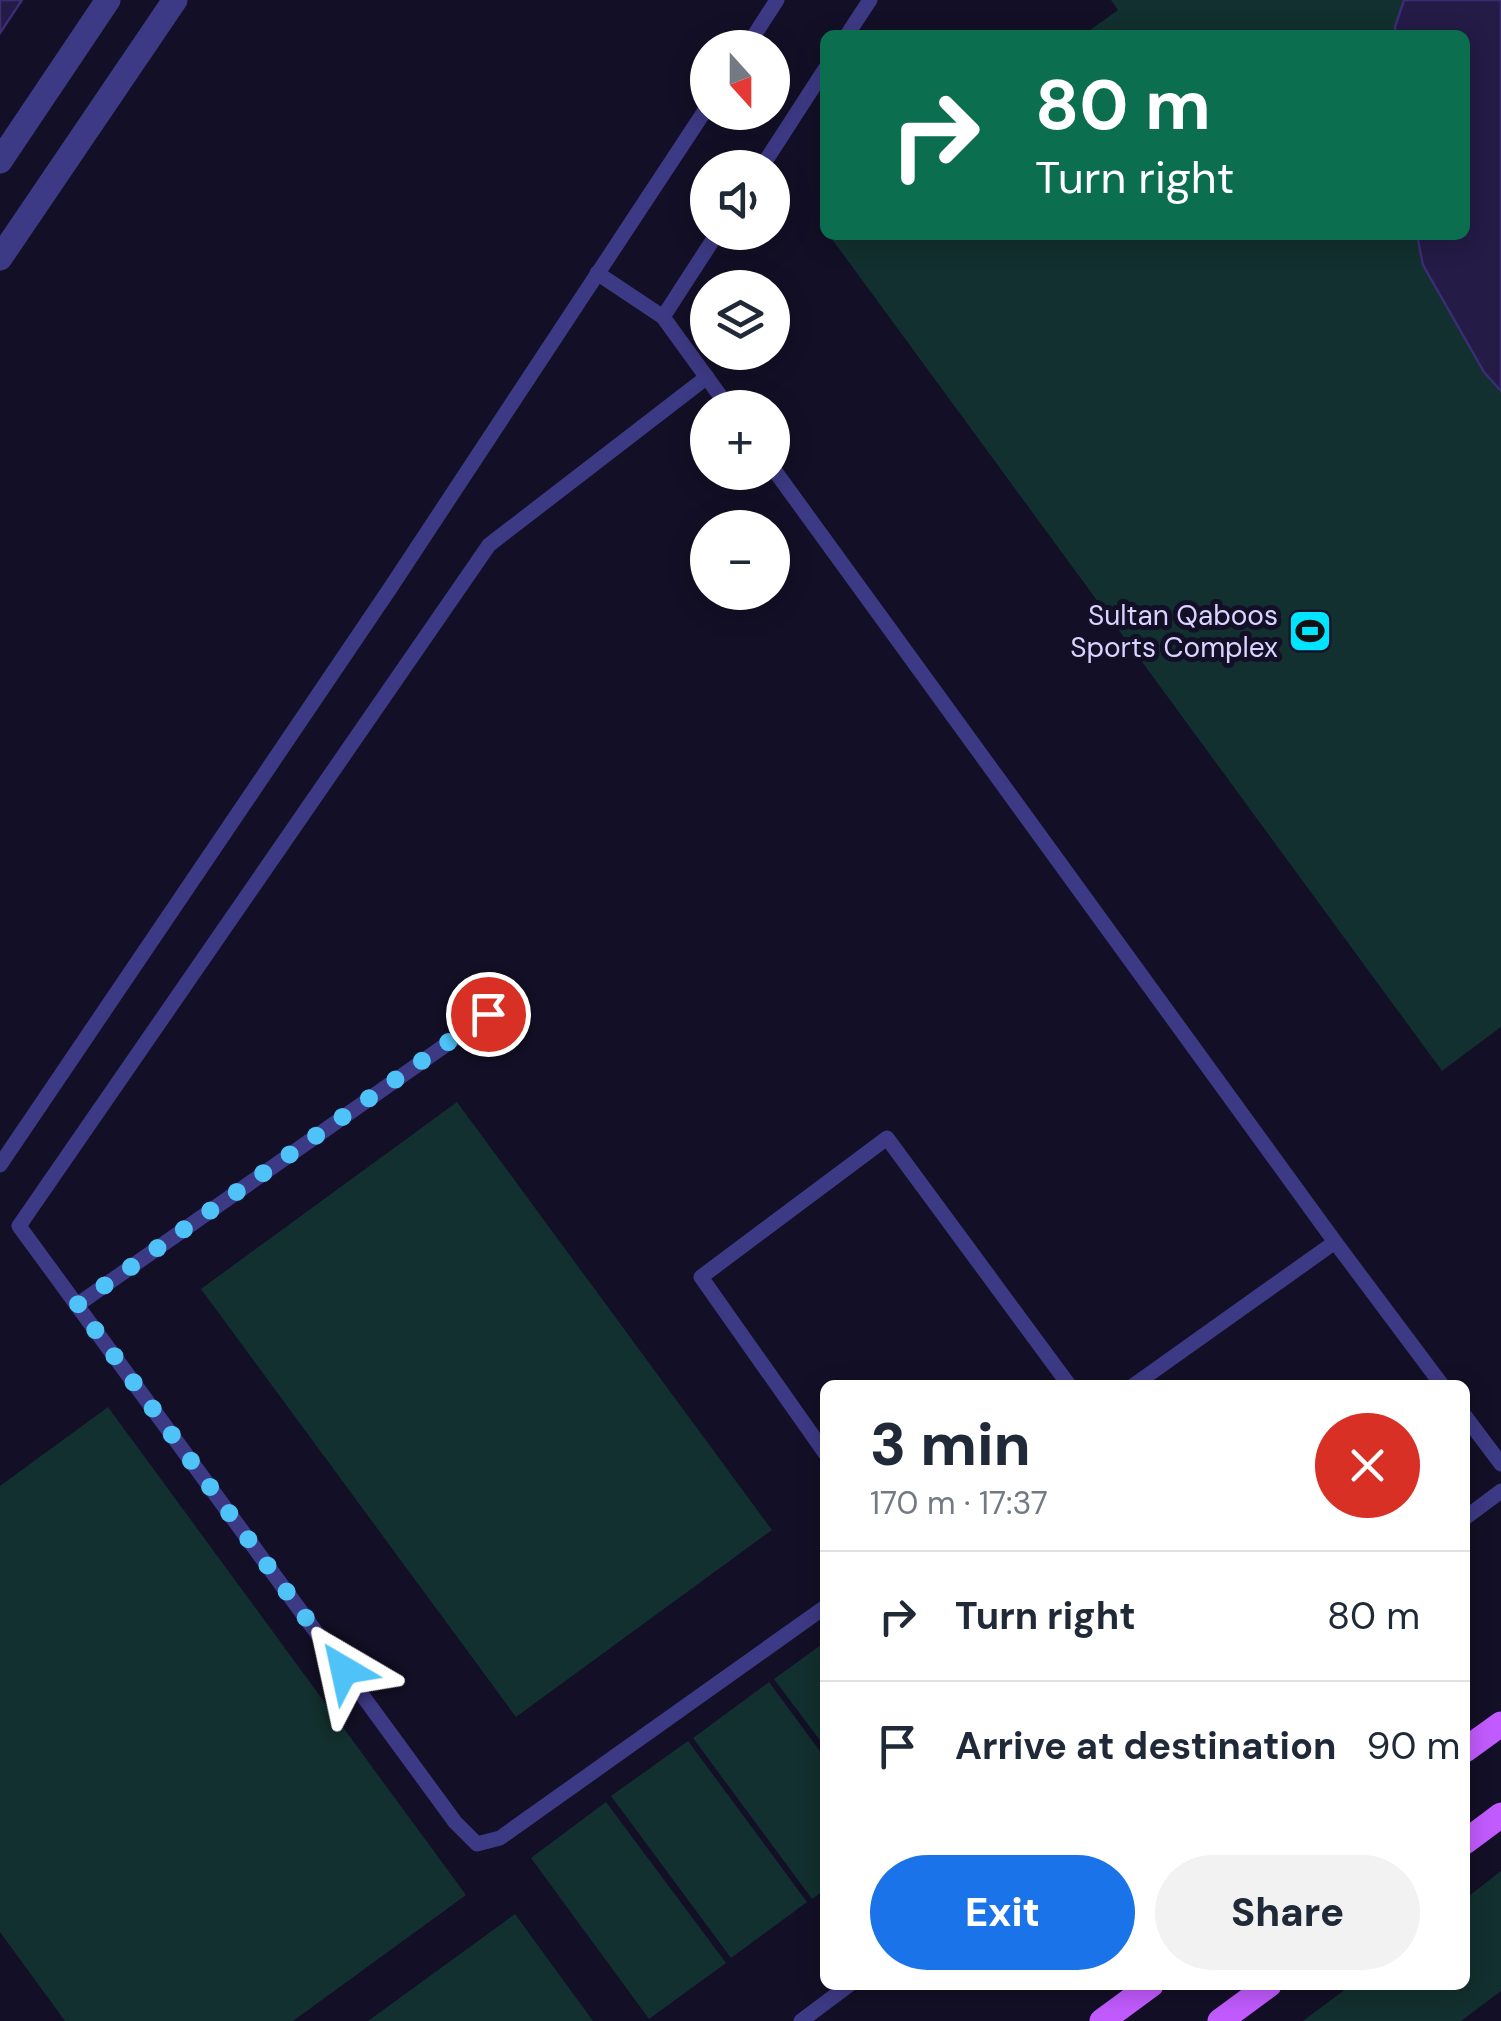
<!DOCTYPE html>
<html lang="en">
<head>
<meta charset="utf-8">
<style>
	body { margin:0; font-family:"DM Sans",sans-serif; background:#f2f2f3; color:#1f2937; height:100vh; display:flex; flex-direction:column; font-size:38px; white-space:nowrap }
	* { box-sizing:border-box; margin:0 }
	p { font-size:32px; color:#747a83 }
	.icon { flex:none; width:55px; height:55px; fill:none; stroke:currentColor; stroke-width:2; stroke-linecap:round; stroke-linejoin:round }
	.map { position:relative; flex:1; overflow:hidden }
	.panel { position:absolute; left:820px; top:1380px; width:650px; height:610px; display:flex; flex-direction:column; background:#fff; border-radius:15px; box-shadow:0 5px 25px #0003 }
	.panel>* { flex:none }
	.banner { position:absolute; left:820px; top:30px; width:650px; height:210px; border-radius:15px; box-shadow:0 5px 25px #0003; background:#0b6e4f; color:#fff; overflow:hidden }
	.needle { width:65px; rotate:159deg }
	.tools { position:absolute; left:690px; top:30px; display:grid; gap:20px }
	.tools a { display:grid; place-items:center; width:100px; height:100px; border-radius:50%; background:#fff; box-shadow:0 5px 25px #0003; font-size:50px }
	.pin { position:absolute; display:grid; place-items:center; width:85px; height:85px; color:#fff; margin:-42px; border:5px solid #fff; border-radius:50%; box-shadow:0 2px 10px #0007 }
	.me { position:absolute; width:110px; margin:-55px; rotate:324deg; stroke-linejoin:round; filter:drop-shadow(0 0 8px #0008) }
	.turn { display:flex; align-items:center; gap:35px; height:210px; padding:0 50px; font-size:45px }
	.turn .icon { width:130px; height:130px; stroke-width:2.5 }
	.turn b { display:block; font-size:70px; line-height:85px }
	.round { display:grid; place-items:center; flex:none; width:105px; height:105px; border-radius:52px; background:#f2f2f3 }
	.head { display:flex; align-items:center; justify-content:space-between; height:170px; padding:0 50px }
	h1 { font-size:60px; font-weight:800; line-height:75px }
	.cta { display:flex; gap:20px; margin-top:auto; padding:20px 50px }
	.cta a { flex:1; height:115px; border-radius:60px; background:#1a73e8; color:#fff; font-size:40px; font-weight:800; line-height:115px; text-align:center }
	.cta a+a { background:#f2f2f3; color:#1f2937 }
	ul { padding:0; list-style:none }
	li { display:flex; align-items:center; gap:30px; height:130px; padding:0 50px; border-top:2px solid #e0e1e3 }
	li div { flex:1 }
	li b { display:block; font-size:38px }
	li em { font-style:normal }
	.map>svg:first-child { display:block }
</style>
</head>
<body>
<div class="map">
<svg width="1501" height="2021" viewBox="0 0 1501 2021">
	<rect width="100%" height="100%" fill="#130f26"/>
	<g fill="#12302f">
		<path d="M1111,0H1501V1027L1442,1071L829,235H1465V35H1083L1118,10Z"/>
		<path d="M457,1102L772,1530L516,1717L201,1289Z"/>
		<path d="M108,1407L466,1895L293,2021H65L0,1932V1486Z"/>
		<path d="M825,1642V1747L774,1679Z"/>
		<path d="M769,1682L825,1758V1890L812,1899L693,1738Z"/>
		<path d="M688,1741L807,1902L731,1958L611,1796Z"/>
		<path d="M606,1802L726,1963L649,2019L531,1858Z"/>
		<path d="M1501,1871V1991L1461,2021H1303L1351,1985H1465V1899Z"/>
		<path d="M515,1914L593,2021H368Z"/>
	</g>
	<g fill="#241b47" stroke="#3b2d73" stroke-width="2.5">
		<path d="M0,0H22L0,33Z"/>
		<path d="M1404,0H1501V391L1484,372L1423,265L1417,235H1465V35H1395V27Z"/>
	</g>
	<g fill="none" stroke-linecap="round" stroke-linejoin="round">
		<g stroke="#3d3a85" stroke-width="15">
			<path d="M847,35L870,0"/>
			<path d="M746,48L777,0"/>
			<path d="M761,168L825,69"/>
			<path d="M597,273L663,317L729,408"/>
			<path d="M663,317L718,232"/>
			<path d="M707,377L489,545L19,1226L455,1822L477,1844L500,1838L825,1607"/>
			<path d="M772,467L1335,1242L1442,1385"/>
			<path d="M0,1165L391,587L708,106"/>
			<path d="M77,1305L488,1015"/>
			<path d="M1134,1385L1335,1242"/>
			<path d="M1465,1416L1501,1464"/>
			<path d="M825,1453L701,1277L887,1138L1069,1385"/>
			<path d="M1465,1518L1501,1491"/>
			<path d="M801,2021L849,1985"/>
		</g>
		<g stroke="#3d3a85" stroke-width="25">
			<path d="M0,161L108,0"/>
			<path d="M0,258L175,0"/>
		</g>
		<g stroke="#c25bff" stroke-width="25">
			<path d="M1465,1750L1501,1724"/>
			<path d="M1465,1842L1501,1815"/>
			<path d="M1102,2021L1151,1985"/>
			<path d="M1220,2021L1269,1985"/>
		</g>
	</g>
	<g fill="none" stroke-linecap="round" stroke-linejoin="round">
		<path stroke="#4fc3f7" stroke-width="18" stroke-dasharray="0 32.4" d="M344,1670L77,1305L488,1014"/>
	</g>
	<defs>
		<g id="stadium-square" transform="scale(2.25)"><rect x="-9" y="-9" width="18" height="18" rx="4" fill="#00e5ff" stroke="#130f26"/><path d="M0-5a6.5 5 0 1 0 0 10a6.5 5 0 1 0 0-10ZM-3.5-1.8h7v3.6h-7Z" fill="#111"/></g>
	</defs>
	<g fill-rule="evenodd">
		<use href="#stadium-square" x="1310" y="631"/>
	</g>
	<g text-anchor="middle" stroke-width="10" stroke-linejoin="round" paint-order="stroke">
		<g font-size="28" fill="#d9d4ff" stroke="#130f26" text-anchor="end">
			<text x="1278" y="625">Sultan Qaboos<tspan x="1278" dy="32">Sports Complex</tspan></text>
		</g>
	</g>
</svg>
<div class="tools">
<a><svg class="needle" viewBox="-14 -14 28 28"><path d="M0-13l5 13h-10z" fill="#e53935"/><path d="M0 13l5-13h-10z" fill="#747a83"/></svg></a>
<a><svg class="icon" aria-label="sound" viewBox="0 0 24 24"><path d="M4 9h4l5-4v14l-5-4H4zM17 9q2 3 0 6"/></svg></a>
<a><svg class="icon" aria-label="layers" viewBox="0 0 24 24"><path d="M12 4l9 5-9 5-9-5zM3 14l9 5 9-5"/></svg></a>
<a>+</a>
<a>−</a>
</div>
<div class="pin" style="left:488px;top:1014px;background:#d93025"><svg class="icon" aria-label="arrive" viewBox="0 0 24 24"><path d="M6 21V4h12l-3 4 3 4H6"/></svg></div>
<svg class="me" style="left:344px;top:1670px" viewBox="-20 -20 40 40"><path d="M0-17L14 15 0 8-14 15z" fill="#4fc3f7" stroke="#fff" stroke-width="4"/></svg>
<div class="banner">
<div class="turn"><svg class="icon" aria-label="right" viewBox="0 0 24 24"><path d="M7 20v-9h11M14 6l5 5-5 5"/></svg><div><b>80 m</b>Turn right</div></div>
</div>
<section class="panel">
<div class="head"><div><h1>3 min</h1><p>170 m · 17:37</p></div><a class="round" style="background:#d93025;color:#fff"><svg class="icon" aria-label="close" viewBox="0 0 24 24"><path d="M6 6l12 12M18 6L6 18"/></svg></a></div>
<ul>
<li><svg class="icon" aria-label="right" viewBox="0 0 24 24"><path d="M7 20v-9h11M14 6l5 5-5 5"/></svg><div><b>Turn right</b></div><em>80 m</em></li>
<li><svg class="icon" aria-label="arrive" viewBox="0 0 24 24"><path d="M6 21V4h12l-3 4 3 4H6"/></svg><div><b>Arrive at destination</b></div><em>90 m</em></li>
</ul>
<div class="cta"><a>Exit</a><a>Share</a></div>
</section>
</div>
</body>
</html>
